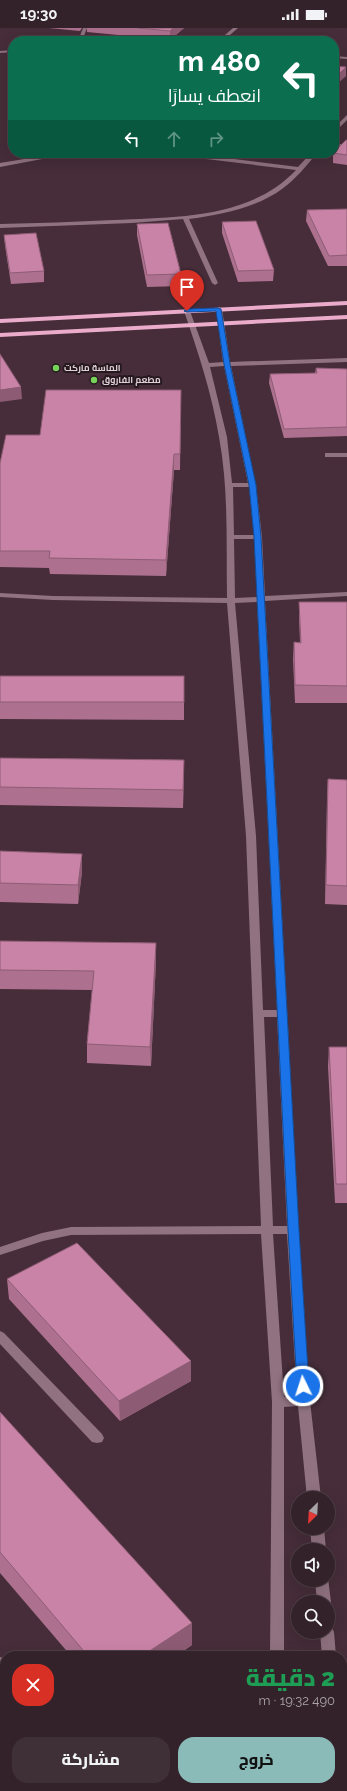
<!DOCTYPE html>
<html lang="ar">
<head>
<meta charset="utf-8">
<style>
	body { margin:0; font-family:Raleway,Cairo,sans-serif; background:#3f2f37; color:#f1f3f6; direction:rtl; height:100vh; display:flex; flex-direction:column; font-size:15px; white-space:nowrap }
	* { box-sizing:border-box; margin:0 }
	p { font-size:13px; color:#a9a4a9 }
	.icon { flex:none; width:22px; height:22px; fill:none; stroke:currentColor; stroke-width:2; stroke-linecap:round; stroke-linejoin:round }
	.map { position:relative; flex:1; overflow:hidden; direction:ltr }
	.sheet { position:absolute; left:0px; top:1623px; width:347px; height:140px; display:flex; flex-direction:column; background:#34222b; border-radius:16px 16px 0 0; box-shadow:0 4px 16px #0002,0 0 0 1px #4e3f47; direction:rtl }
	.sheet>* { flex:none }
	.hud { position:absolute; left:8px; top:8px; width:331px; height:122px; border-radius:16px; box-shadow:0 4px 16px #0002,0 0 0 1px #4e3f47; direction:rtl; background:#0b6e4f; color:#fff; overflow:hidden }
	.needle { width:26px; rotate:204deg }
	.tools { position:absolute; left:291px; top:1463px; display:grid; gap:8px }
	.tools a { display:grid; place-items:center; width:44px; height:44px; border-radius:50%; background:#34222b; box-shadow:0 4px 16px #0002,0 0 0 1px #4e3f47; font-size:20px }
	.pin { position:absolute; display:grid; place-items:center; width:34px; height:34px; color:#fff; margin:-41px -17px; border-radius:50% 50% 50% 0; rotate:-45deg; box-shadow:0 0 4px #0007 }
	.pin .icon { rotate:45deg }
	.me { position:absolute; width:44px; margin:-22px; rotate:356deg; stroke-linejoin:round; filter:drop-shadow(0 0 3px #0008) }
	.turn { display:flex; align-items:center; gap:14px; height:84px; padding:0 12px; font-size:18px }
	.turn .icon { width:52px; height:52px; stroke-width:2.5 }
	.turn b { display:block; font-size:28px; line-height:34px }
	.lanes { display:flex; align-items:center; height:38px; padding:0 12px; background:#0003; justify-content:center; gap:20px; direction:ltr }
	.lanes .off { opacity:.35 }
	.round { display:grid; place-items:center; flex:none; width:42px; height:42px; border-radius:16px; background:#3f2f37 }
	.overview { display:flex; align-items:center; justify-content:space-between; height:68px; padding:0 12px }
	h1 { font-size:24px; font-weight:800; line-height:30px; color:#1e9e55 }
	.button { display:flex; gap:8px; margin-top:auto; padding:8px 12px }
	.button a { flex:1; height:46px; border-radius:16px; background:#8bbbb9; color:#111; font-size:16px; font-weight:800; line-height:46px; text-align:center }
	.button a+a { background:#3f2f37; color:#f1f3f6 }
	.status { display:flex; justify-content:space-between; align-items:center; height:28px; padding:0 20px; background:#34222b; direction:ltr }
	.status svg { height:11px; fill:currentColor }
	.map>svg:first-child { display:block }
</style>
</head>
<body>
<div class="status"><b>19:30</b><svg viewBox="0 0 49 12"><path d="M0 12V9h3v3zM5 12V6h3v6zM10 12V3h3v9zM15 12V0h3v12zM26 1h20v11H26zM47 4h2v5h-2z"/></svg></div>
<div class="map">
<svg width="347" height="1763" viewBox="0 0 347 1763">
	<rect width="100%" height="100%" fill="#462d39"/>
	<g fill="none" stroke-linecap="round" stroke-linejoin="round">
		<g fill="#907280" fill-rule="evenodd">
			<path d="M83,0H87L82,13H78Z"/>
			<path d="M233,0H238L223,13H218Z"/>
			<path d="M13,22V24L0,25V23Z"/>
			<path d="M334,28L347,29V31L334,30Z"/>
			<path d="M347,87V92L334,105V100Z"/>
			<path d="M334,115L347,117V121L334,119Z"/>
			<path d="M61,125H74L0,139V135Z"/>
			<path d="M170,125H186L298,139L311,125H317C307,137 295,152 282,161C256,180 220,187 189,191L218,255L215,257L212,255L183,191L132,195L0,200V196C38,195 75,194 113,192C175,189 250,191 296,142L173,127Z"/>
			<path d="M219,279L222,281L230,334L347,330V334L231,338L256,457L262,509L265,568L347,564V568L265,573L299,1202L310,1373L321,1470H307L298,1378L284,1379V1628H270L272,1374L261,1206L71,1207L43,1213L0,1227V1219L42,1205L71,1199L261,1198L246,808L227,575L53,572L0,569V565L53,568L227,570C226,517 229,463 219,409C212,366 198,324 184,283L187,281L190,283L209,335L223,334L216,281ZM224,338L248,455H232L227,409L210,339ZM233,459H249L254,507H234ZM234,511H254L257,569L235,570ZM257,574L277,982H263L256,808L235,575ZM264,989H277L287,1198H273ZM273,1206H287L297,1368L284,1369Z"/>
			<rect x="325" y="425" width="22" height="4"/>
			<path d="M0,1303L4,1305L102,1406L104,1410L102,1414L97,1415L92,1414L0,1316Z"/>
			<path d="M310,1500H324L326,1522H312Z"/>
			<path d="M328,1550L331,1574L328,1579V1574H317L315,1552H328Z"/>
			<path d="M328,1598L332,1600L334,1604L336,1628H322L320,1604H328Z"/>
			<path d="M0,1629L5,1630V1647L0,1646Z"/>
			<path d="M342,1749L347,1751V1763H335V1758H342Z"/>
			<rect x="268" y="1758" width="16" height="5"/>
		</g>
		<g fill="#eaacca" fill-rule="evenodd">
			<path d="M347,273V277L0,295V291Z"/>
			<path d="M347,287V291L0,309V305Z"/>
		</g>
	</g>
	<g fill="#ad718f">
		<path d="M49,0H82L80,3Z"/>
		<path d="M87,0H184L170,12L87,4Z"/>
		<path d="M347,112V137L333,135V125Z"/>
		<path d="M252,125H263L262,126Z"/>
		<path d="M347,181V238H328L306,193L307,182Z"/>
		<path d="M222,194L274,242L273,253L238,254L222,205Z"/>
		<path d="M137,196L181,246V258L147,259L137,207Z"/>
		<path d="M4,207L44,243V254L11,256L5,218Z"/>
		<path d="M316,340L347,341V408L284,410L269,355L270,346L315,345Z"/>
		<path d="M181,362L180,442H174L166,548L50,546L49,540L0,539V435L40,407Z"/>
		<path d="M299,574H347V675H295L293,631L294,614H300L299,591Z"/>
		<path d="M0,648H184V692L0,691Z"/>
		<path d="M0,730L184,732L183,780L0,777Z"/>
		<path d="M328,751L347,752V877L325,876L327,769Z"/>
		<path d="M0,823L82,826V844L78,876L0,874Z"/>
		<path d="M0,913L156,915V933L151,1038L87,1035V1016L92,962L0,961Z"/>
		<path d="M329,1019H347V1175H335L328,1038Z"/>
		<path d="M7,1251L191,1353L120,1393L9,1271Z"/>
		<path d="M0,1384L192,1617L176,1628H71L0,1545Z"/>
	</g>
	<g fill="#8d5c74">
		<path d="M173,0H184L170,12V3Z"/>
		<path d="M346,39V48L334,59V51Z"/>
		<path d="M21,359L22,371L0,374V362Z"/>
		<path d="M174,426V442L166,548V532Z"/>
		<path d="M184,732V750L183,780V762Z"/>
		<path d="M82,826V844L78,876V857Z"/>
		<path d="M156,915V933L151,1038L150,1019Z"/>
		<path d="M191,1333V1353L120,1393L119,1373Z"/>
		<path d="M192,1595V1617L176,1628H142Z"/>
	</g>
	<g fill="#c983a6" stroke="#8d5c74">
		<path d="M138,0H173L170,3Z"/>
		<path d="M334,38L346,39L334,51Z"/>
		<path d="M346,112H347V127L333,125Z"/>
		<path d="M347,181V227L329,228L307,182Z"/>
		<path d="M256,193L274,242L238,243L222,194Z"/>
		<path d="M168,195L181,246L147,247L137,196Z"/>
		<path d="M36,205L44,243L10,245L4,207Z"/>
		<path d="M0,326L21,359L0,362Z"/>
		<path d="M316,340L347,341V399L284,401L270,346L317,345Z"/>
		<path d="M46,362H181L180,426H174L166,532L49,530L50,523H0V435L6,407H40Z"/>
		<path d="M299,574H347V658L295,657L294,614L301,615Z"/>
		<rect x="0" y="648" width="184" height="26"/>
		<path d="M0,730L184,732L183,762L0,759Z"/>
		<path d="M328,751L347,752V858L326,857Z"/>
		<path d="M0,823L82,826L78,857L0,855Z"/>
		<path d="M0,913L156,915L150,1019L87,1016L94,943L0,942Z"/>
		<path d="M329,1019H347V1156H336Z"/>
		<path d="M77,1215L191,1333L119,1373L7,1251Z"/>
		<path d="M0,1384L192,1595L142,1628H88L0,1524Z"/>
	</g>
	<path fill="#1a73e8" stroke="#114b97" d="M218,280L221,281L230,336L256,457L261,509L299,1202L309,1358L307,1361L303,1362L299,1361L297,1358L288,1202L254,509L249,457L224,336L216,283L187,284L184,283L187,281Z"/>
	<g fill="#77d259" stroke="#25191f" stroke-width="1.5">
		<circle cx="56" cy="340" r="4"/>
		<circle cx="94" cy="352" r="4"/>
	</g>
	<g text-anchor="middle" stroke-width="4" stroke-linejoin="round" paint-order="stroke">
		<g font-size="9" font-weight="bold" fill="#e0cfd7" stroke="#25191f" text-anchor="start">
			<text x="64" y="343">الماسة ماركت</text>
			<text x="102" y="355">مطعم الفاروق</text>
		</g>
	</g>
</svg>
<div class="tools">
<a><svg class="needle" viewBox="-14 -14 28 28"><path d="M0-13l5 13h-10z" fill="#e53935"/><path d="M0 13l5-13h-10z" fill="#a9a4a9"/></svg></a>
<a><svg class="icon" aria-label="sound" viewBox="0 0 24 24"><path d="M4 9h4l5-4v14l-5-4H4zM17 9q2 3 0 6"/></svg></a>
<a><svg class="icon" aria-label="search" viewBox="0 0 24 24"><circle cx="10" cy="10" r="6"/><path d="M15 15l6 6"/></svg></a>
</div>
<div class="pin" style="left:187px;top:283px;background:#d93025"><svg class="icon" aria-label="arrive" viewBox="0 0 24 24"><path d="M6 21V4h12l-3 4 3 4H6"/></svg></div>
<svg class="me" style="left:303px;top:1358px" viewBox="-20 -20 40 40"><circle r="17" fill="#1a73e8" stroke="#fff" stroke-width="3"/><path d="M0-11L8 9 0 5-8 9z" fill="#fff"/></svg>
<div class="hud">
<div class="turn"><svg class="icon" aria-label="left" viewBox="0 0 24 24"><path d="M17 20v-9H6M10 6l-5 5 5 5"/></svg><div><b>480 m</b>انعطف يسارًا</div></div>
<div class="lanes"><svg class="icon" aria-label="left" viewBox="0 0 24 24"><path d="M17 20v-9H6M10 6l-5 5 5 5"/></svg><svg class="icon off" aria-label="ahead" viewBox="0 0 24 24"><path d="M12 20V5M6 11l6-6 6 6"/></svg><svg class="icon off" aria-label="right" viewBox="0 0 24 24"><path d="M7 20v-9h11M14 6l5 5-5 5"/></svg></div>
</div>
<section class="sheet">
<div class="overview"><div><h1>2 دقيقة</h1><p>490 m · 19:32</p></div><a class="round" style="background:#d93025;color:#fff"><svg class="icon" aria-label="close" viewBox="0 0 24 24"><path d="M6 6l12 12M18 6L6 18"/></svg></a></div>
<div class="button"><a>خروج</a><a>مشاركة</a></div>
</section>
</div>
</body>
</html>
